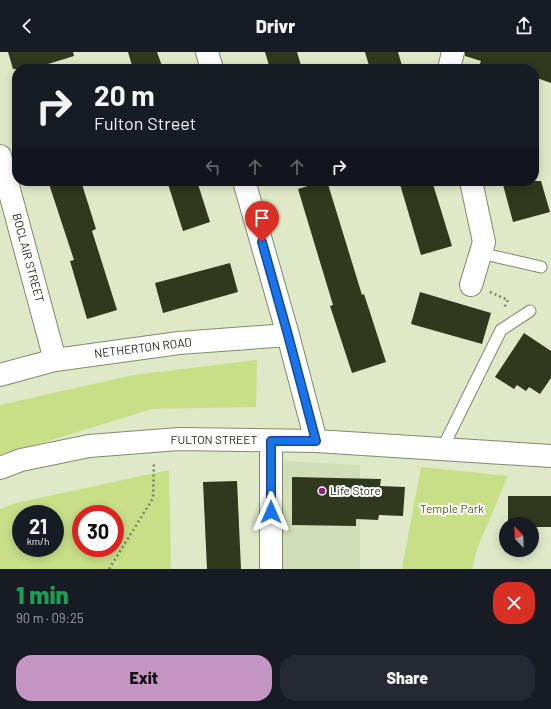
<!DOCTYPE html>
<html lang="en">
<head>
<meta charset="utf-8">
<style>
	body { margin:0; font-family:Barlow,sans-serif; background:#242831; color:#f1f3f6; height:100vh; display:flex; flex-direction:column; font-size:15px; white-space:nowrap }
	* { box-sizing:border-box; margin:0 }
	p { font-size:13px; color:#9ea1a6 }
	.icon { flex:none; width:22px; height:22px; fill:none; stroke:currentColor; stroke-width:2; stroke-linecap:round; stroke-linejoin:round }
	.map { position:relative; height:517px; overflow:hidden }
	.panel { display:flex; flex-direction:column; background:#171b24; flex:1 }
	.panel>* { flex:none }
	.banner { position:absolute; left:12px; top:12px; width:527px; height:122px; border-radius:16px; box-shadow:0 2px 10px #0003; background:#171b24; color:#f1f3f6; overflow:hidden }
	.needle { width:26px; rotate:337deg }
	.controls { position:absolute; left:499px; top:465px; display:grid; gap:8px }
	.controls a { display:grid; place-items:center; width:40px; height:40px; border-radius:50%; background:#171b24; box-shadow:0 2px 10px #0003; font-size:20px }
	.speed { position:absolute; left:12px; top:453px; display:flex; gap:8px; font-size:20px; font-weight:700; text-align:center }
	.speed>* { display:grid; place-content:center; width:52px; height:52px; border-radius:50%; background:#171b24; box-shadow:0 2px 10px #0003; line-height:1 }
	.speed small { font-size:10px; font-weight:400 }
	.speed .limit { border:6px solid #d22; background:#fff; color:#111 }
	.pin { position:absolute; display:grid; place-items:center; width:34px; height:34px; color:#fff; margin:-41px -17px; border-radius:50% 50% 50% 0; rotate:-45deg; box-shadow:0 0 4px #0007 }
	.pin .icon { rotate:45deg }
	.me { position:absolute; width:44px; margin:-22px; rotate:0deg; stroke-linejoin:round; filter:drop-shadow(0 0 3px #0008) }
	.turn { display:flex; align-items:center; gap:14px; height:84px; padding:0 16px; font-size:18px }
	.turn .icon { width:52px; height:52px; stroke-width:2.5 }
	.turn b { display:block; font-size:28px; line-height:34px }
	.lanes { display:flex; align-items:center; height:38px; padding:0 16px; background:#0003; justify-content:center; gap:20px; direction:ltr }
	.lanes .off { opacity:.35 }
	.round { display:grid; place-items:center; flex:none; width:42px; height:42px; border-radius:16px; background:#242831 }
	.overview { display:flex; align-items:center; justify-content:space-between; height:68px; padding:0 16px }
	h1 { font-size:24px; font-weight:800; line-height:30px; color:#1e9e55 }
	.action { display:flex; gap:8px; margin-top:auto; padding:8px 16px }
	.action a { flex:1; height:46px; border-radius:16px; background:#c494c2; color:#111; font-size:16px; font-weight:800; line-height:46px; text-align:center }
	.action a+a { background:#242831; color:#f1f3f6 }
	header { display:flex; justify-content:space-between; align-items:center; height:52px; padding:0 16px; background:#171b24; font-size:18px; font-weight:800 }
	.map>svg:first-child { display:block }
</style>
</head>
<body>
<header><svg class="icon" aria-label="back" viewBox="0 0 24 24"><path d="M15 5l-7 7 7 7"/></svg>Drivr<svg class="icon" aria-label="share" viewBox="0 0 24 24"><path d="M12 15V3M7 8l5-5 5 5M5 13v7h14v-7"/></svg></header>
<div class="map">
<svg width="551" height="517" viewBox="0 0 551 517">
	<rect width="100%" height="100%" fill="#dfe9c8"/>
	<path fill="#d2deb7" d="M283,409L360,413V517H281Z"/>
	<g fill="#c7e088" fill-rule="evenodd">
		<path d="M257,308L256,355L152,357L0,404V353L133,323Z"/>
		<path d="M421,415L508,424L477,497L472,517H402Z"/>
		<path d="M169,418L171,517H0V457L16,451ZM21,462H55V496H21ZM81,462H115V496H81Z"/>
	</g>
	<g fill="#30381d">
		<path d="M8,0H73L74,4L32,17H13Z"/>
		<path d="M128,0H157L163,17H133Z"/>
		<path d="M265,0H297L302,17H270Z"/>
		<path d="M365,0H398L403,17H370Z"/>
		<path d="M465,0H551V31L534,25V17H478L481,9L465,4Z"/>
		<path d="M59,129H81L96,177L92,179L117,258L87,267L70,209L74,208L49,132Z"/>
		<path d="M167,129H197L210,170L183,179Z"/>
		<path d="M324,129H327L362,243L364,242L386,310L352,321L330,254L333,253L298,137Z"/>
		<path d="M399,129H432L452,194L421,203Z"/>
		<path d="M502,129H541L550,160L513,170Z"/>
		<path d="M230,211L238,240L163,261L155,231Z"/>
		<path d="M420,240L491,261L482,292L411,272Z"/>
		<path d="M524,281L551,299V326L540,342L529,335L526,339L517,333L514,337L495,325Z"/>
		<path d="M292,425L381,427L380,434L405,435L403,464L379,463L378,468L356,467V474L292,473Z"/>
		<path d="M237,429L241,517H207L203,430Z"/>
		<path d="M508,444H551V475H532V472H508Z"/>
	</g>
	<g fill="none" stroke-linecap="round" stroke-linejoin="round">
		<g stroke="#818b6c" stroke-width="13">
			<g id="service">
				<path d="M480,201L541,215"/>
				<path d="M442,397L501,278L530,259"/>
			</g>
		</g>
		<g stroke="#818b6c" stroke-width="24">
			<g id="minor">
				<path d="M207,0L212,17"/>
				<path d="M449,17L453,0"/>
				<path d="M0,104L55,308"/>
				<path d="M244,129L288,283L316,389"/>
				<path d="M471,129L484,190L471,233"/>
				<path d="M0,323L55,308L179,291L288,283"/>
				<path d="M271,389V517"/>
			</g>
		</g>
		<g stroke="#818b6c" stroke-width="24">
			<path id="tertiary" d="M0,416L21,408L89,394L179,387L316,389L551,404"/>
		</g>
		<g stroke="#7a816b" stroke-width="2.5" stroke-dasharray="2 3" stroke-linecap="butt">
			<path d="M490,240L508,248L504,256"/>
			<path d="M109,517L153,446L154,410"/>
		</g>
		<use href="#service" stroke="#fff" stroke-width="11"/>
		<use href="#minor" stroke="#fff" stroke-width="22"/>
		<use href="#tertiary" stroke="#fff" stroke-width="22"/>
	</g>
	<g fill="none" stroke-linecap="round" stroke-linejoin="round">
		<g stroke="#114b97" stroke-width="10">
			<path id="route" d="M262,190L288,283L316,389H271V460"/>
		</g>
		<use href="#route" stroke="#1a73e8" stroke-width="7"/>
	</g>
	<circle fill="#8c2083" stroke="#fff" stroke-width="1.5" cx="322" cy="439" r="4"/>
	<g text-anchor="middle" stroke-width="4" stroke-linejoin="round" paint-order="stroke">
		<g font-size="12" fill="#272b1f" stroke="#fff">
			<text transform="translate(28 206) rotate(75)" y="4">BOCLAIR STREET</text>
			<text transform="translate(143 296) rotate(-7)" y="4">NETHERTON ROAD</text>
			<text x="214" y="392">FULTON STREET</text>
		</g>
		<g font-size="12" fill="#272b1f" stroke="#fff" text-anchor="start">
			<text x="330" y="443">Life Store</text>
		</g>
		<g font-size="12" fill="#4b5b18" stroke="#fff">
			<text x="452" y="461">Temple Park</text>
		</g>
	</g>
</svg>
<div class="controls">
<a><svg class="needle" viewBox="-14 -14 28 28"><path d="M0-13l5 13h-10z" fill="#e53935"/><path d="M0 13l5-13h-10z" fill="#9ea1a6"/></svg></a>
</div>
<div class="speed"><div>21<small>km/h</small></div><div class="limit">30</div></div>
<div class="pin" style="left:262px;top:190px;background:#d93025"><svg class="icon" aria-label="arrive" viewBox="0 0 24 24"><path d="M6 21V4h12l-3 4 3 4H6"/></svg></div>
<svg class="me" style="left:271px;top:460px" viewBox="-20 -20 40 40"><path d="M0-17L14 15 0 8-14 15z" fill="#1a73e8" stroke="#fff" stroke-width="4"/></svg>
<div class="banner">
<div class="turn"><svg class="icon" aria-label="right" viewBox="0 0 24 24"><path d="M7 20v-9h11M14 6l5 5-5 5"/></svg><div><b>20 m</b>Fulton Street</div></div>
<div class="lanes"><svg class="icon off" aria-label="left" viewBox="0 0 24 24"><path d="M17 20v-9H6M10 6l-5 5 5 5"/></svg><svg class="icon off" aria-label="ahead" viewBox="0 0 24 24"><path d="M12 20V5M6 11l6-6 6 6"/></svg><svg class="icon off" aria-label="ahead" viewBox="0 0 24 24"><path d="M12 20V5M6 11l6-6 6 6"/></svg><svg class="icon" aria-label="right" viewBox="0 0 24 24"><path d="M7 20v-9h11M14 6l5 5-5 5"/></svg></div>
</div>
</div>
<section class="panel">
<div class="overview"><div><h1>1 min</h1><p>90 m · 09:25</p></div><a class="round" style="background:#d93025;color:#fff"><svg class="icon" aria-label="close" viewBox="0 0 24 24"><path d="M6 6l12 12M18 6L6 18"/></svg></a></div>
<div class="action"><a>Exit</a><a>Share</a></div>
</section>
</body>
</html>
